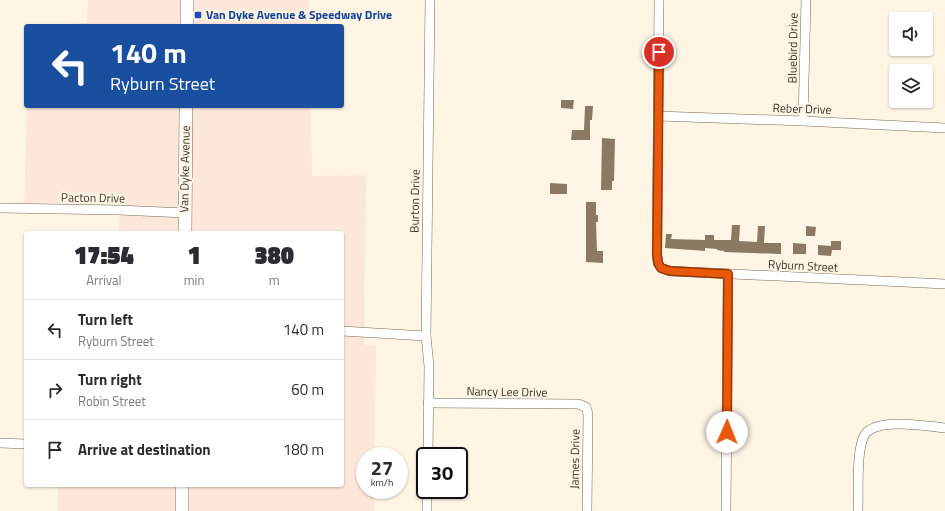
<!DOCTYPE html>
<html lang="en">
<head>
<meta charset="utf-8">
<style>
	body { margin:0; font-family:"Titillium Web",sans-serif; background:#f7f7f7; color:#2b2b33; height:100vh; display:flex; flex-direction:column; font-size:15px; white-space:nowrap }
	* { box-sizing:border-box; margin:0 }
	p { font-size:13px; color:#7c7c81 }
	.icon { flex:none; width:22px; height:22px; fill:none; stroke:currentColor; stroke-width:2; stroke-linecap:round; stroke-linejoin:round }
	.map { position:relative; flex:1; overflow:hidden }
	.side { position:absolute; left:24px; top:231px; width:320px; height:256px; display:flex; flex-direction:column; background:#fff; border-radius:4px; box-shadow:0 1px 3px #0004 }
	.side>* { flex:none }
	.guide { position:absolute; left:24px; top:24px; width:320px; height:84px; border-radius:4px; box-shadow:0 1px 3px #0004; background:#1a4fa0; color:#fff; overflow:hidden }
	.buttons { position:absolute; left:889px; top:12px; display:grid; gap:8px }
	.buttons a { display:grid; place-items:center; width:44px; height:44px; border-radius:4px; background:#fff; box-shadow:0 1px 3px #0004; font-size:20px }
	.speed { position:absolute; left:356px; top:447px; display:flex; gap:8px; font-size:20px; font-weight:700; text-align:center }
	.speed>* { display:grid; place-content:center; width:52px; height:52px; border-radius:50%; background:#fff; box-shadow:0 1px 3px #0004; line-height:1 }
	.speed small { font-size:10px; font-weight:400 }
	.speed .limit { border:2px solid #111; border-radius:6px; background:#fff; color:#111 }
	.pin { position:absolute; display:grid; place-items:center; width:34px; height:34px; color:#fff; margin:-17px; border:2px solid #fff; border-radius:50%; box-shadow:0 1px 4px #0007 }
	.me { position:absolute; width:44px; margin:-22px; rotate:1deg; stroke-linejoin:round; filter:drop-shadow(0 0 3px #0008) }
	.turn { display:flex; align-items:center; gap:14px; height:84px; padding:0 20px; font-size:18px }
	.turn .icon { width:52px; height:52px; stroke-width:2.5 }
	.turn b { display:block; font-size:28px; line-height:34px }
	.eta { display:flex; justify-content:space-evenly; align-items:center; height:68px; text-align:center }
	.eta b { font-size:24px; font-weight:800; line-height:28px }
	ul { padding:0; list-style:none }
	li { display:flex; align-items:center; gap:12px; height:60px; padding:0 20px; border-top:1px solid #e1e1e2 }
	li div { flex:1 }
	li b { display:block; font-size:15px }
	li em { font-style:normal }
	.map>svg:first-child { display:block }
</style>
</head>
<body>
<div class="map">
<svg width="945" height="511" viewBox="0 0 945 511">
	<rect width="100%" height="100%" fill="#fef5e5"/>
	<g fill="#fde7da">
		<path d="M88,0H309V26H29L87,23Z"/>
		<path d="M27,106H311L312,176L366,175L364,346L376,345L375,456H365V490H374V511H58V485H342V233H119V210L24,208Z"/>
	</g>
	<g fill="#8b7963">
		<path d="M561,100H574L573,109L561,108Z"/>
		<path d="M585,106H593L592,120H590V140H571L572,130H584Z"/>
		<path d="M602,138L615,139L614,181H612V190H601Z"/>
		<path d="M550,183L567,184V194H550Z"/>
		<path d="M586,202H596V215H598V222H596L597,251H603V263L586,262Z"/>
		<path d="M732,225H740L739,241L757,242L758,226H765L764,243H781V254L724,252V251L717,250V249L705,248V251L665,248L666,234H672L671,239L705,240V235H714V240H731Z"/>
		<path d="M806,226L816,227L815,236H806Z"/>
		<path d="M831,241H841V250H832L831,256L818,255V245L831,246Z"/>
		<path d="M793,243L806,244V254H793Z"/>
	</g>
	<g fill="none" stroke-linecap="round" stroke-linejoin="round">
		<g stroke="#766851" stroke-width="10">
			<g id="minor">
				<path d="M659,0L657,254L658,263L661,268L670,271L945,284"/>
				<path d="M658,116L803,121L945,128"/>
				<path d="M803,121L806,0"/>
				<path d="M0,208L119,210L185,213"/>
				<path d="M342,331L426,336"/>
				<path d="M428,403L578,404L586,407L588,414L587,511"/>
				<path d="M0,443L26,444"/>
				<path d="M428,456L429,366L426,336L430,0"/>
				<path d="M427,511V490"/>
				<path d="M726,511L728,274"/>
				<path d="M858,511C859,494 855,443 867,432C882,418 925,426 945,428"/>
			</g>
		</g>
		<g stroke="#766851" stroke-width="14">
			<g id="secondary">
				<path d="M187,26V0"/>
				<path d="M185,233L186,106"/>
				<path d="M182,511V485"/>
			</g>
		</g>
		<use href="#minor" stroke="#fff" stroke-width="9"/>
		<use href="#secondary" stroke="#fff" stroke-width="13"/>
	</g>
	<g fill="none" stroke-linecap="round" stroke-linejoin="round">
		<g stroke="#983908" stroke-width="10">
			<path id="route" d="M659,52L657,254L658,263L661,268L670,271L728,274L727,432"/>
		</g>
		<use href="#route" stroke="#ea580c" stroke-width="7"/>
	</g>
	<rect fill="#1a4fb4" stroke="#fef5e5" stroke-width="1.5" x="194" y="11" width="8" height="8" rx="2"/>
	<g text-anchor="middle" stroke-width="4" stroke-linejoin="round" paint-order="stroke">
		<g font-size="12" font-weight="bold" fill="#164399" stroke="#fef5e5" text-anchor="start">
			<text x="206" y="19">Van Dyke Avenue &amp; Speedway Drive</text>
		</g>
		<g font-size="12" fill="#3a352a" stroke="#fef5e5">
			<text transform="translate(793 48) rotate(-89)" y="4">Bluebird Drive</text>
			<text transform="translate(802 109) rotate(2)" y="4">Reber Drive</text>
			<text transform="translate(185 169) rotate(-89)" y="4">Van Dyke Avenue</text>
			<text transform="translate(93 198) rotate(1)" y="4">Pacton Drive</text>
			<text transform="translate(415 201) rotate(-89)" y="4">Burton Drive</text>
			<text transform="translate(803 266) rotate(3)" y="4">Ryburn Street</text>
			<text transform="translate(507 392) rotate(1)" y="4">Nancy Lee Drive</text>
			<text transform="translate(575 459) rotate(-89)" y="4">James Drive</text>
		</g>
	</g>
</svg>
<div class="buttons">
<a><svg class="icon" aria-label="sound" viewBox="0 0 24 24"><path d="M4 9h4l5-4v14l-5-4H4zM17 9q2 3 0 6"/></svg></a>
<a><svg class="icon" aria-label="layers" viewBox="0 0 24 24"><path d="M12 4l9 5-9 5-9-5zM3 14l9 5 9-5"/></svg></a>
</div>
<div class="speed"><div>27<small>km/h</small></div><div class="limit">30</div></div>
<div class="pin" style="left:659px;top:52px;background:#d93025"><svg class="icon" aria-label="arrive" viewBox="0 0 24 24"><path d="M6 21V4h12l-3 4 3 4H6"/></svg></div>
<svg class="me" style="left:727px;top:432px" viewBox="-20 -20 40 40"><circle r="19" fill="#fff"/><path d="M0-13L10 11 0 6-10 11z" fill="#ea580c"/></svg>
<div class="guide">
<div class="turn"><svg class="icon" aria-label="left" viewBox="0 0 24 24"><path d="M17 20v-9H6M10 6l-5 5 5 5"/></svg><div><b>140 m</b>Ryburn Street</div></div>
</div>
<section class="side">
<div class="eta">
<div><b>17:54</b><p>Arrival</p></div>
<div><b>1</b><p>min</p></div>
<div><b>380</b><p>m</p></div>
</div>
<ul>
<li><svg class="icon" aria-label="left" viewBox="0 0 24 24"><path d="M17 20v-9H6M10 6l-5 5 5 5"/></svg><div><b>Turn left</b><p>Ryburn Street</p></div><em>140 m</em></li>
<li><svg class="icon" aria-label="right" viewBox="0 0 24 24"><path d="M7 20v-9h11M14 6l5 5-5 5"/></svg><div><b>Turn right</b><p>Robin Street</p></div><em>60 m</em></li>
<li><svg class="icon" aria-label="arrive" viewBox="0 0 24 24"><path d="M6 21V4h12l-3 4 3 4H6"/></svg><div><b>Arrive at destination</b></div><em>180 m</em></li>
</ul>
</section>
</div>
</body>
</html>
